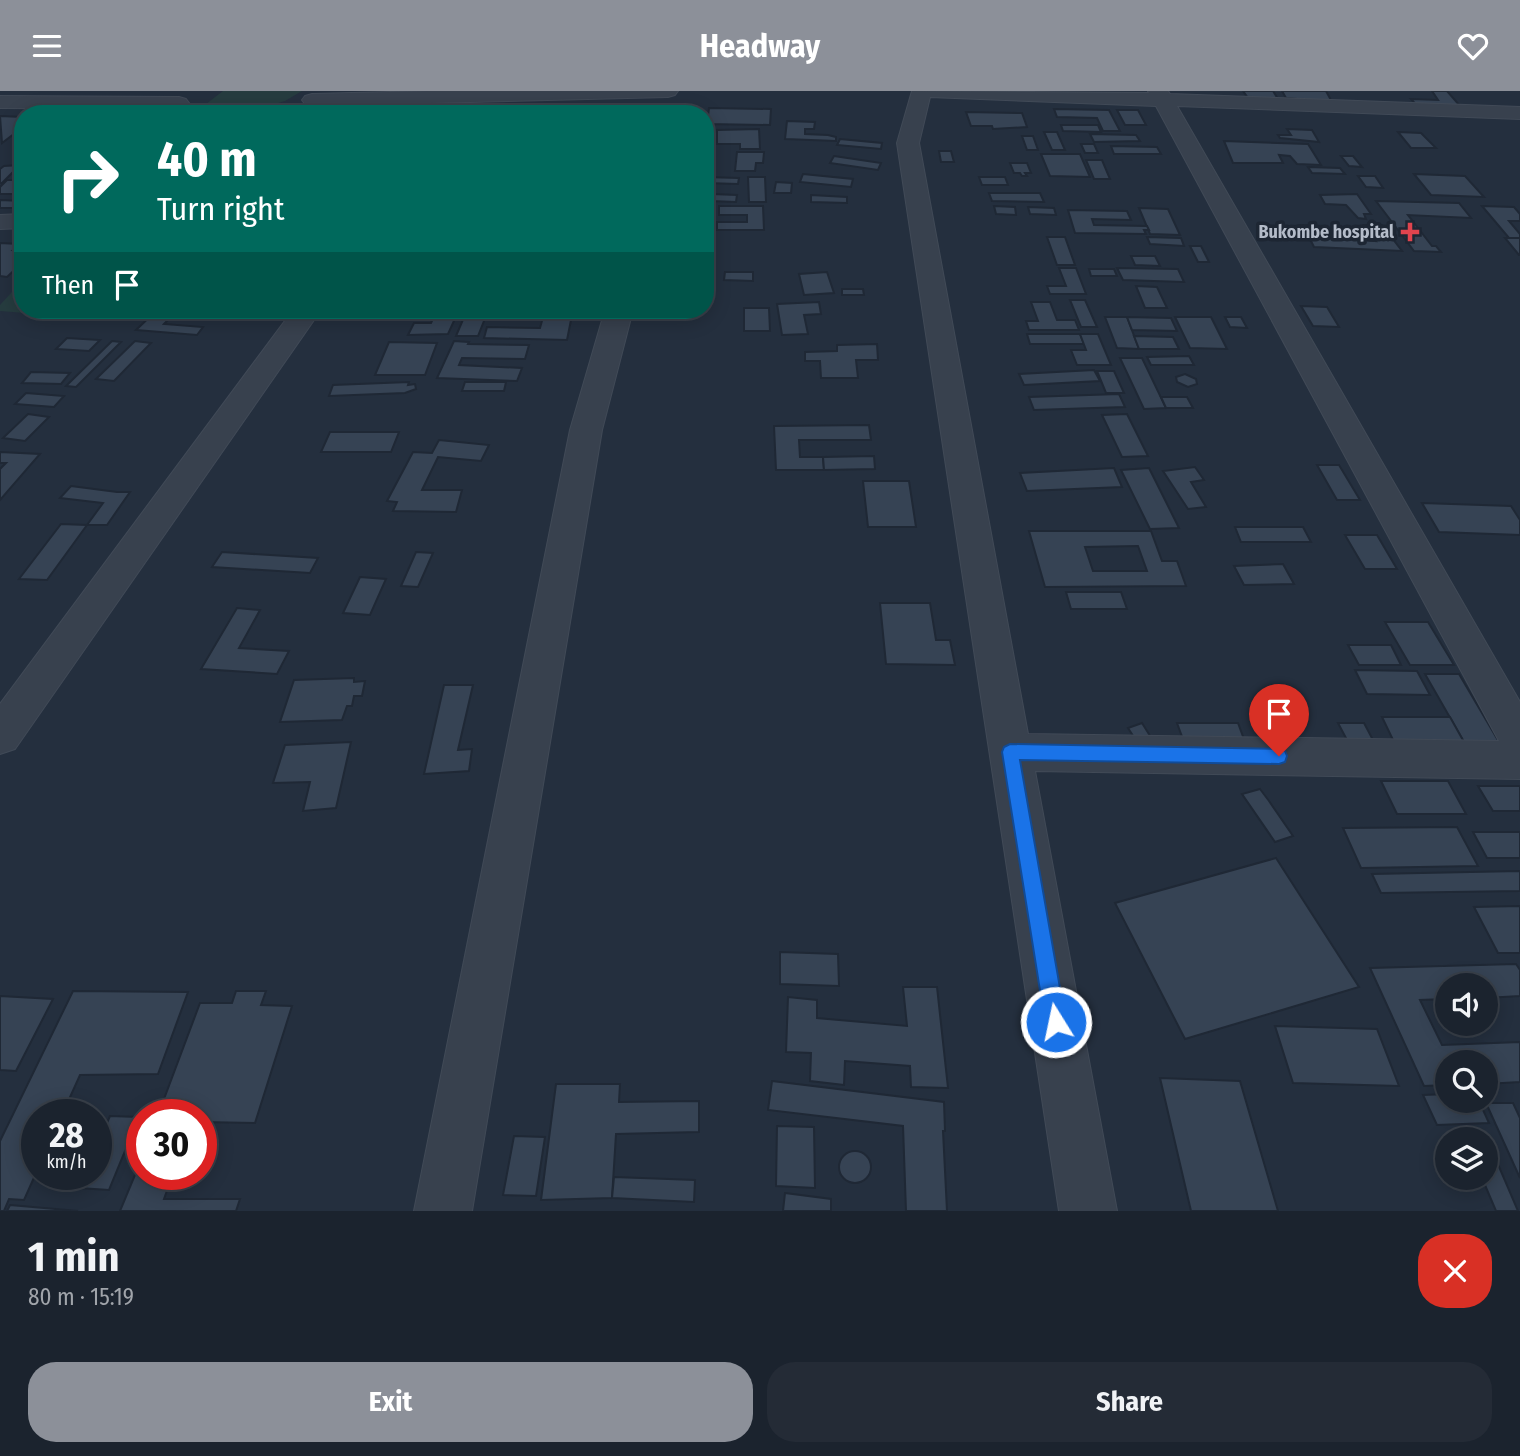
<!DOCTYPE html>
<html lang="en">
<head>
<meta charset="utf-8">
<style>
	body { margin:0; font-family:"Fira Sans Condensed",sans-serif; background:#242b36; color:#f1f3f6; height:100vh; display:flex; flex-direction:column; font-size:26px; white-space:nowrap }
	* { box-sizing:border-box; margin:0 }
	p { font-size:23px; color:#a0a4aa }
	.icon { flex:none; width:38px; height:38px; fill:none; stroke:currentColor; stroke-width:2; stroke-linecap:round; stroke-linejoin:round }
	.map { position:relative; height:1120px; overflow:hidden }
	.details { display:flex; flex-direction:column; background:#1b232e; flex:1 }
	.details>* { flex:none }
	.guide { position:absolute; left:14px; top:14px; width:700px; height:214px; border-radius:28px; box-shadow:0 4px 18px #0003,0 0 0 2px #39404a; background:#00695c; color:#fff; overflow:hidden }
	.controls { position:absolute; left:1435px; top:882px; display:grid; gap:14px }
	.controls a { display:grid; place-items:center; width:63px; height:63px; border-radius:50%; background:#1b232e; box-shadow:0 4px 18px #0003,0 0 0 2px #39404a; font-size:35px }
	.speed { position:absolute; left:21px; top:1008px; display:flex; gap:14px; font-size:35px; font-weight:700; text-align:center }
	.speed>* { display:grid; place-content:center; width:91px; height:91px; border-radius:50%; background:#1b232e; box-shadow:0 4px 18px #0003,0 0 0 2px #39404a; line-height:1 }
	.speed small { font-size:18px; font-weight:400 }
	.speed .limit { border:10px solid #d22; background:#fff; color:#111 }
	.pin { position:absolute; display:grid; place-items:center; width:60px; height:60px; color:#fff; margin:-72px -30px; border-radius:50% 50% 50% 0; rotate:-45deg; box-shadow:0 0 7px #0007 }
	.pin .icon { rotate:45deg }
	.me { position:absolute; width:77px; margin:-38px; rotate:350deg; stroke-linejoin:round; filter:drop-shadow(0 0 5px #0008) }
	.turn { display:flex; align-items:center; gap:24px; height:147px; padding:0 28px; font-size:32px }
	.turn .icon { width:91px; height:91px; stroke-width:2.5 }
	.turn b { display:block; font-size:49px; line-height:60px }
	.then { display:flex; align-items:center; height:66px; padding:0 28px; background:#0003; gap:14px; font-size:26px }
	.round { display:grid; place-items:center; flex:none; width:74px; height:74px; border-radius:28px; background:#242b36 }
	.head { display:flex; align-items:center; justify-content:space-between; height:119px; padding:0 28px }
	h1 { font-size:42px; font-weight:700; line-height:52px }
	.cta { display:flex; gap:14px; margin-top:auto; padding:14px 28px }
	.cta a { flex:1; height:80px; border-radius:28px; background:#8c9099; color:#fff; font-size:28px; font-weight:700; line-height:80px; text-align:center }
	.cta a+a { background:#242b36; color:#f1f3f6 }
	header { display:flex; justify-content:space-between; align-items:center; height:91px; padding:0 28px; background:#8c9099; color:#fff; font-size:32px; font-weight:700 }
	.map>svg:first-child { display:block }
</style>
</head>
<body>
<header><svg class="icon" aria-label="menu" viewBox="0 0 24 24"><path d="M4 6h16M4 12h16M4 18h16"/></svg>Headway<svg class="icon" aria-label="heart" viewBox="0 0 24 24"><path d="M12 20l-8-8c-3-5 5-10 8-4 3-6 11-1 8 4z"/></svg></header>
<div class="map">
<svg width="1520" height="1120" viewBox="0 0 1520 1120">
	<rect width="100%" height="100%" fill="#242f3e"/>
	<g fill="#263c3f">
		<path d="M223,0H302L285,10L262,17L269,23H193Z"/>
		<path d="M23,189V219H41L25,222L0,220V214Z"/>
	</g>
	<g fill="#364354" stroke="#1f2835" stroke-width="2" fill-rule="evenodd">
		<path d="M1243,0H1273L1278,8L1248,7Z"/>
		<path d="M1282,0H1326L1332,11L1286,7Z"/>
		<path d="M1432,0H1447L1461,16H1418L1411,8L1438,9Z"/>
		<path d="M709,17L771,18L770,34L707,33Z"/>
		<path d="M1054,18L1109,19L1120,40H1103L1097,27L1057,26Z"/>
		<path d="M1117,19H1138L1146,34H1125Z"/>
		<path d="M966,21L1022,22L1027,36L993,38L992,35H971Z"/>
		<path d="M0,25L23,26V36L2,52Z"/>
		<path d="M787,30L815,31L814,38H805V43L828,44L836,46V50L785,48Z"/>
		<path d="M1061,34H1098L1101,41L1063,40Z"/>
		<path d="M759,38L760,58H740V53H717V39Z"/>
		<path d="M1287,38L1312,39L1319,51L1280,47L1278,44H1291Z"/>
		<path d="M1044,41H1057L1065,59H1052Z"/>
		<path d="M1398,41L1421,42L1436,57H1411Z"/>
		<path d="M1090,43L1136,44L1140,50L1094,51Z"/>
		<path d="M1022,45H1033L1038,59H1027Z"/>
		<path d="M840,48L882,52L881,58L837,54Z"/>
		<path d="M1224,50L1308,53L1321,74L1297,73L1290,65L1279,64L1283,72H1233Z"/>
		<path d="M1081,53H1094L1098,62H1085Z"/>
		<path d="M1111,55L1157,56L1161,63H1114Z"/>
		<path d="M939,60H951L954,71H941Z"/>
		<path d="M737,61H764L763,72H756L755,80H735Z"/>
		<path d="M1041,63H1080L1090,86L1050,85Z"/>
		<path d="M834,65L881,72L878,79L830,72Z"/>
		<path d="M1341,65H1353L1362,76L1349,75Z"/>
		<path d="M1086,69H1102L1110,88H1094Z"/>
		<path d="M1010,72H1027L1031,82H1025L1027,85H1022L1020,82H1014Z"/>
		<path d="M20,74L2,92H0V78L4,75Z"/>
		<path d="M1308,76L1340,77L1345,83L1312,82Z"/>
		<path d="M803,83L853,88L851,96L800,91Z"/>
		<path d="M1414,83L1465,85L1484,106L1431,104Z"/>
		<path d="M1358,85H1375L1383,97L1366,96Z"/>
		<path d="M705,86L739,87L738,93L705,92Z"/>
		<path d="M748,86H765L766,111H749Z"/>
		<path d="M979,86H1005L1008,94H982Z"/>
		<path d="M7,89H23V95L14,103H0V96Z"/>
		<path d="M776,91L792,92L791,102H774Z"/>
		<path d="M989,102H1040L1044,111L992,110Z"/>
		<path d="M712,103L737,104L736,111L710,110Z"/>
		<path d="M1357,103L1371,123H1364L1366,128L1358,127L1346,114L1325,113L1320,104Z"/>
		<path d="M811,104L847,106V112L811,111Z"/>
		<path d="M0,109L23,110V111L15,117H0Z"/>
		<path d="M1376,110L1459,112L1471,127L1408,124L1432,155H1436L1441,161L1414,160Z"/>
		<path d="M719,115H763L764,139H717V131H747V124H719Z"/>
		<path d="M994,115L1015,116L1016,124L996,123Z"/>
		<path d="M1482,115L1514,116L1520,123V130H1509L1520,143V147H1509Z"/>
		<path d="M1028,116L1054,117L1056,124L1030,123Z"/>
		<path d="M1139,117L1168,118L1180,144L1150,143Z"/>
		<path d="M1068,119L1127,120L1131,129L1092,128L1094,134L1147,135L1149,139H1144L1146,143L1075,142Z"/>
		<path d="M1299,134L1326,135L1330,141H1303Z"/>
		<path d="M1364,134H1382L1402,160L1314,156L1309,146L1376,150Z"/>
		<path d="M1047,146H1065L1075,174H1057Z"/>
		<path d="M1147,146L1181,147L1184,155L1150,153Z"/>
		<path d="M1505,147H1520V164H1519Z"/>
		<path d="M0,152L19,153L13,159H23L21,161H23V171L7,186L0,185Z"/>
		<path d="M1190,155H1201L1209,171H1198Z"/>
		<path d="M1131,165H1155L1160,175L1135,174Z"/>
		<path d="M1059,177H1076L1086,203H1050L1047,195H1066Z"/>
		<path d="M1117,177L1178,178L1184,191L1123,189Z"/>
		<path d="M1089,178H1114L1117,185H1091Z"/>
		<path d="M725,181H753V190L724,189Z"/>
		<path d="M827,181L834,202L804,204L799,183Z"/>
		<path d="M1136,195L1157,196L1167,217H1145Z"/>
		<path d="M842,198H863L864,204H842Z"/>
		<path d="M1070,209H1085L1097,236H1081Z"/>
		<path d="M819,211L821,223L804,224L808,243L782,244L777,213Z"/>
		<path d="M1031,211H1050L1057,229H1075L1079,239H1029L1026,230H1038Z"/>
		<path d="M1301,215L1327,216L1339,236L1313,235Z"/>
		<path d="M744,217H769L770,240H744Z"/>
		<path d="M157,219H221L217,224L174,223L164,233L203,236L197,244L136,239Z"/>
		<path d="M437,219H459L448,243L408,244L414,232H431Z"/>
		<path d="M467,219H573L567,249L484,247L487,236L540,237L543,226L486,225L478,245H456Z"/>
		<path d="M1105,226H1127L1139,258L1117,257Z"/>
		<path d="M1127,226L1171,227L1177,240L1132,239Z"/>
		<path d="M1175,226H1211L1227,258L1190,257Z"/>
		<path d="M1225,226H1241L1247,237L1230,236Z"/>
		<path d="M1027,243H1080L1084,253H1030Z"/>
		<path d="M1080,243H1098L1111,274H1077L1071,259H1086Z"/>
		<path d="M1134,245L1173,246L1179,258H1139Z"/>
		<path d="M67,247L100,249L89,260L56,258Z"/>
		<path d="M112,250L121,251L76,296L66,295Z"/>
		<path d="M135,250L151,252L114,290L96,288Z"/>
		<path d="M454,250L469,251L468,253L529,254L525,268L462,267L459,274L522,277L517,290L437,287Z"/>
		<path d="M389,251L437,252L425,284H375Z"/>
		<path d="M877,253L878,269H856L858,287H821L820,270H805V261L837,260V254Z"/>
		<path d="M1189,265L1194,274H1151L1147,266Z"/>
		<path d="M1120,267H1142L1166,317L1144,318Z"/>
		<path d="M1094,279L1100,290L1024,294L1019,283Z"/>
		<path d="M1097,280H1114L1124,302H1106Z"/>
		<path d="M31,281L70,282L61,293L22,292Z"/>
		<path d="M1185,283L1196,288L1197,293L1188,296L1177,291L1176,286Z"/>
		<path d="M409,291L408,294L415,293L416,298L405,302L329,305L333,294Z"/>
		<path d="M465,291H506L504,300H462Z"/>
		<path d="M26,302L64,305L54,316L15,313Z"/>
		<path d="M1119,303L1125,316L1034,319L1029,306Z"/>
		<path d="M1161,306H1187L1193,317H1166Z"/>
		<path d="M28,323L49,326L25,350L3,347Z"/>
		<path d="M1127,323L1148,365L1122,366L1102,324Z"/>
		<path d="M869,334L871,349H799L800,366H823L824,379H776L774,335Z"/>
		<path d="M330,341H399L391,361H321Z"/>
		<path d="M439,349L489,354L481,370L438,366L422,399H462L456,421L393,420L397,411L387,410L413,361L432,362Z"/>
		<path d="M0,361L40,363L0,409V378L6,372H0Z"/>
		<path d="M874,365L875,378L824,379L823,366Z"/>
		<path d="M1317,374H1339L1360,409H1337Z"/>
		<path d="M1195,376L1204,389L1191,391L1206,416L1188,418L1163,380Z"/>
		<path d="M1114,377L1122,396L1027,400L1020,382Z"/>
		<path d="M1149,377L1179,437L1150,438L1121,379Z"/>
		<path d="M863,390H909L916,436H868Z"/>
		<path d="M71,395L117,401H130L107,434H87L103,412L60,407Z"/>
		<path d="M1422,412L1511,415L1520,429V444L1439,441Z"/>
		<path d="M61,433L87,434L47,489L19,488Z"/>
		<path d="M1235,436H1303L1311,451H1241Z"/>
		<path d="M1029,440H1151L1162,470H1177L1186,495L1045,496ZM1138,455L1147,480H1093L1085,456Z"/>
		<path d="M1345,444H1377L1397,478H1365Z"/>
		<path d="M222,461L318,467L310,482L212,476Z"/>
		<path d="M416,461L433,462L418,496L401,495Z"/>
		<path d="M1283,473L1294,493L1244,494L1234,475Z"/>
		<path d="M360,486L386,488L370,524L343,522Z"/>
		<path d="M1066,501H1121L1127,518H1071Z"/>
		<path d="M880,512H930L936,549H950L955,574L886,573Z"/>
		<path d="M237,517L260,519L239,557L289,560L277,583L201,578Z"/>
		<path d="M1385,531H1428L1454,574H1410Z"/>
		<path d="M1348,554H1391L1401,574H1359Z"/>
		<path d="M1355,579L1417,580L1430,604L1367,603Z"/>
		<path d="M1425,583H1459L1499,651H1464Z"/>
		<path d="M354,587V591L365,590L362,605H354L352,615H347L342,629L280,631L294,589Z"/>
		<path d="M444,594H473L458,659L472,658L469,680L424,683Z"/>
		<path d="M1382,626H1450L1464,651H1394Z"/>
		<path d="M1142,632L1152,648L1137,651L1128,637Z"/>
		<path d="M1177,632H1238L1245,651H1184Z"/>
		<path d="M1338,632H1364L1373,649H1347Z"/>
		<path d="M351,651L336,717L303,720L310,691L273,692L285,654Z"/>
		<path d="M1381,690H1448L1466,723H1397Z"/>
		<path d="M1478,695H1520V720H1493Z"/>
		<path d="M1260,698L1269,710L1293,745L1275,751L1242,703Z"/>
		<path d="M1457,736L1478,775L1361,777L1343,737Z"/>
		<path d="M1473,741H1520V767H1487Z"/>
		<path d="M1276,767L1359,896L1185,948L1115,812Z"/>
		<path d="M1520,780V800L1381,802L1372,783Z"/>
		<path d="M1520,815V862H1498L1474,816Z"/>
		<path d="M780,861L838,863L839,895L780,893Z"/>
		<path d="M1516,873L1520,879V905L1486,907V894H1447V908L1420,909L1442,954L1520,951V991L1486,993V971H1447V994L1424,995L1370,877Z"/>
		<path d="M903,896H937L948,997L911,996L910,975L845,970L844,994L810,990L811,962L786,961L788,906L817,909V927L907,935Z"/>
		<path d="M73,900L188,901L158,983L80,984L62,1024H37V1080L24,1109L9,1108L4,1120H0V1050Z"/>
		<path d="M236,900H266L261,914L292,915L255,1032L201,1031V1024H158L200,912H232Z"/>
		<path d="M0,905L53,908L16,980L0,979Z"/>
		<path d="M1275,935L1377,938L1399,995L1293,992Z"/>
		<path d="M1160,987L1240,990L1278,1120H1191Z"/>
		<path d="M772,990L944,1011L945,1040H943L947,1120H906L903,1035L768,1019Z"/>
		<path d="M556,993H620L619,1011L699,1010V1041L616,1043L612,1107L541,1109Z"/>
		<path d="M1447,1003V1010H1479L1489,1032L1437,1034L1423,1004Z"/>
		<path d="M1486,1012H1513L1520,1027V1087Z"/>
		<path d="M110,1025L139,1026L109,1099L79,1097L85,1083H96V1057Z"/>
		<path d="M777,1035L814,1036L815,1097L776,1095Z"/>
		<path d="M514,1045L545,1046L536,1105L503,1104Z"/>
		<circle cx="855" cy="1076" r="16"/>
		<path d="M1486,1064H1494L1518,1120H1496L1482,1087H1486Z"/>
		<path d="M142,1067V1083H173L164,1108H240L236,1120H120Z"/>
		<path d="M614,1086L695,1089L694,1111L612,1107Z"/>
		<path d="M785,1102L831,1108V1120H783Z"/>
		<path d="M10,1114L78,1120H7Z"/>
	</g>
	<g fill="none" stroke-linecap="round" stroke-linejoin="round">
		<g stroke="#414a57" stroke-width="2">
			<g id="minor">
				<path d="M429,0H678L675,4L668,6L312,15L305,13L302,9L305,5L312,3Z"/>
				<path d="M912,0L1149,2L1148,0H1168L1170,3L1520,16V28L1177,15L1520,611V688L1035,680L1117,1120H1059L897,52ZM930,6L1156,15L1499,650L1028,643L919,52Z"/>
				<path d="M0,5L179,6L186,8L189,12L186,16L179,18L0,17Z"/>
				<path d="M23,123V137L0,138V124Z"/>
				<path d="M293,219H321L15,658L0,663V613Z"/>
				<path d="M605,219H633L602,339L472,1120H414L570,339Z"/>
			</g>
		</g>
		<use href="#minor" fill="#38414e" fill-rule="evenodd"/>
	</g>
	<path fill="#1a73e8" stroke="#114b97" stroke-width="2" d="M1010,653L1279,658L1285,660L1287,665L1285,671L1279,673L1020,669L1066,931L1063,938L1056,942L1049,938L1045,931L1002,661L1004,656Z"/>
	<path fill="#e0444e" stroke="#1d2633" stroke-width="2.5" d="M1406.5 130.5h7v7h7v7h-7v7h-7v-7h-7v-7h7z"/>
	<g text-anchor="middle" stroke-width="7" stroke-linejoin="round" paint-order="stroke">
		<g font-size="18" font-weight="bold" fill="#b4bcc9" stroke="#1d2633" text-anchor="end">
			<text x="1394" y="147">Bukombe hospital</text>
		</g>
	</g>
</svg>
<div class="controls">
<a><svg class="icon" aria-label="sound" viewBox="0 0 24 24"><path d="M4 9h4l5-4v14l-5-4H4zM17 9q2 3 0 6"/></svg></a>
<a><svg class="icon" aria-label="search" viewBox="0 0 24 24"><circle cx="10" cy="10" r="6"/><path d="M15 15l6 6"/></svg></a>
<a><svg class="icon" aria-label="layers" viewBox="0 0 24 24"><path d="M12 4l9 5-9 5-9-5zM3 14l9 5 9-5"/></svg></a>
</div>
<div class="speed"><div>28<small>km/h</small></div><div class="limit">30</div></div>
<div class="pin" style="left:1279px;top:665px;background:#d93025"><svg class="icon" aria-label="arrive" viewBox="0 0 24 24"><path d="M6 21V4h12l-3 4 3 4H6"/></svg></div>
<svg class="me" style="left:1056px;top:931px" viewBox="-20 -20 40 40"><circle r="17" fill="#1a73e8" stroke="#fff" stroke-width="3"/><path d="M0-11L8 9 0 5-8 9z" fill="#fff"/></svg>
<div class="guide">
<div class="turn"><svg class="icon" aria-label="right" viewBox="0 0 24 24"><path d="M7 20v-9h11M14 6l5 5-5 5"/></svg><div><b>40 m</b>Turn right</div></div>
<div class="then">Then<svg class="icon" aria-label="arrive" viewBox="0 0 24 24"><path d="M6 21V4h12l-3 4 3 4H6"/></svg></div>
</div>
</div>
<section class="details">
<div class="head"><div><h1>1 min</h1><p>80 m · 15:19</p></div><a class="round" style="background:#d93025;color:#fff"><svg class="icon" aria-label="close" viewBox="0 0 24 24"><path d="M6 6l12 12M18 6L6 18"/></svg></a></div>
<div class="cta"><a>Exit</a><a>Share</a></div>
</section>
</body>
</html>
